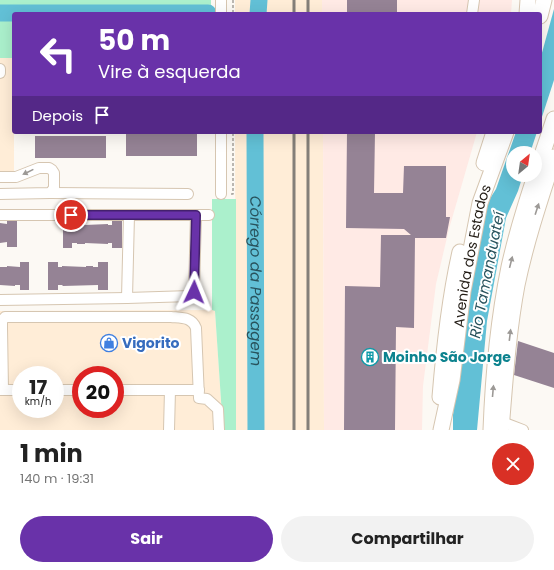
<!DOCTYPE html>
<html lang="pt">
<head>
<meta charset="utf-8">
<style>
	body { margin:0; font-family:Poppins,sans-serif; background:#f2f2f2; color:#222; height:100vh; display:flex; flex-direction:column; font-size:15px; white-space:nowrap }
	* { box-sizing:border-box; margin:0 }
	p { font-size:13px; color:#767676 }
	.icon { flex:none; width:22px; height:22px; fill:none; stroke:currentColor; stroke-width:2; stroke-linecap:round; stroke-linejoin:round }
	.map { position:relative; height:430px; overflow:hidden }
	.details { display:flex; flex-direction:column; background:#fff; flex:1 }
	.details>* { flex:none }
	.hud { position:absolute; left:12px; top:12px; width:530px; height:122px; border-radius:4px; box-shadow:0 4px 16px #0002; background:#6932a9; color:#fff; overflow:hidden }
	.needle { width:26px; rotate:29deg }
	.controls { position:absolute; left:506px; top:146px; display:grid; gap:8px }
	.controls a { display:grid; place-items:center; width:36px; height:36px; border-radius:50%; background:#fff; box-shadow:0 4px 16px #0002; font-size:20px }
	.speed { position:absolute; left:12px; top:366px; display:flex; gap:8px; font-size:20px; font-weight:700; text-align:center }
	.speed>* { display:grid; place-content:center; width:52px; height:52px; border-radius:50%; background:#fff; box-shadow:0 4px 16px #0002; line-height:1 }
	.speed small { font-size:10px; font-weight:400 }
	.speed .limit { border:6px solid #d22; background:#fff; color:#111 }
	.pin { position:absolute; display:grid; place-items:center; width:34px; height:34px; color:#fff; margin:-17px; border:2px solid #fff; border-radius:50%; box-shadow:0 1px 4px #0007 }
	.me { position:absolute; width:44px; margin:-22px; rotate:2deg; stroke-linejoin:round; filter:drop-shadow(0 0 3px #0008) }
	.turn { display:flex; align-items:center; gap:14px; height:84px; padding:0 20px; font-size:18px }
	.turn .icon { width:52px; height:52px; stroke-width:2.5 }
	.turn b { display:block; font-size:28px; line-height:34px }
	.then { display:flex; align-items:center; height:38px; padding:0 20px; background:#0003; gap:8px; font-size:15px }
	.round { display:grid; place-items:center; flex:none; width:42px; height:42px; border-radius:21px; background:#f2f2f2 }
	.head { display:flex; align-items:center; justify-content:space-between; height:68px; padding:0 20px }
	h1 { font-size:24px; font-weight:700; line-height:30px }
	.cta { display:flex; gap:8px; margin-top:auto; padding:8px 20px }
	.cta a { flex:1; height:46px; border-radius:24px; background:#6932a9; color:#fff; font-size:16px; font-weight:700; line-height:46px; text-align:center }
	.cta a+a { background:#f2f2f2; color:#222 }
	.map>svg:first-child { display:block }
</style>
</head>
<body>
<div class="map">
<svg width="554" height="430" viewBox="0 0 554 430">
	<rect width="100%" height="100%" fill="#fcf9f4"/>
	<g fill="#ffedd7" fill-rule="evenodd">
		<rect x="235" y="0" width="87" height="14"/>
		<rect x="0" y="58" width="14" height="113"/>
		<path d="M235,132H323L324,430H236Z"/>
		<path d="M215,310L223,430H0V311ZM21,375H55V409H21ZM81,375H115V409H81Z"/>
	</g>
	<g fill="#ffeae5">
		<path d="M322,0H512L511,14H322Z"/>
		<path d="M323,132H477L449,229L436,284L423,386L422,430H324Z"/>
	</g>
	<g fill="#abf0cc">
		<rect x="0" y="0" width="211" height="9"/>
		<rect x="0" y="19" width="14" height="39"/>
		<path d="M212,199H236V430H223L215,311L212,310Z"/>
	</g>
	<g fill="#62c0d6">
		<path d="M554,9V80L540,123V60Z"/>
		<path d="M516,132H537L530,153H513V175H523L518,191L506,218L487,321L477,430H453V415L463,314L484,213L489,200L496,189Z"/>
	</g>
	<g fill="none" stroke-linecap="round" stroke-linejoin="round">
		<g stroke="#62c0d6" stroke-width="17">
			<path d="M0,13H208"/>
			<path d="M258,14L259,0"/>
			<path id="s1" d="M255,132L256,430"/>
		</g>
	</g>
	<g fill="#958395">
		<rect x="347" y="0" width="50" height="14"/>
		<path d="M347,132H375L374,193H403L404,166H446V217H450L446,238H415L414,328L396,327L395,430H344L345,286L380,287L381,235H411L404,229L346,228Z"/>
		<rect x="126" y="134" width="71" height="22"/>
		<rect x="35" y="136" width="71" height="22"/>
		<path d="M7,219H17V247H7V242L0,243V223L7,224Z"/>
		<path d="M63,220H72V225L85,224V225L108,224V225H112V220H122V248H112V243H108V244L85,243V244H77V243H72V248H63Z"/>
		<path d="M20,262H29V290H20V285H15V286L0,285V267H7V266L20,267Z"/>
		<path d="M48,262H58V267H62V266L86,267V266H93V267H98V262H108V290H98V285L63,286L62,285H58V290H48Z"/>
		<path d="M518,341L554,353V388L514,375Z"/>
	</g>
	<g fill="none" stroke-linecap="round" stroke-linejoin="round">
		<g stroke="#d6c6b1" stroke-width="12">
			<g id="minor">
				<path d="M221,14V0"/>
				<path d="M472,14L474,0"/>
				<path d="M0,73V69"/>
				<path d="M221,132V194"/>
				<path d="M0,177H16L39,168H49L52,170L54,173V188L50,193L0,194"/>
				<path d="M50,193L188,194"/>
				<path d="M0,215H209"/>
				<path d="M127,298L129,215"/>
				<path d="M0,300L127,298L191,296L193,295L194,290L196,215"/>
				<path d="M0,390H21"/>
				<path d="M3,390L2,327V321L5,317H171C182,318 192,317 196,328L199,398L207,399L218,409L219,430"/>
				<path d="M55,390H81"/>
				<path d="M115,390H199"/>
				<path d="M502,422L523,430"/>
				<path d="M169,430L170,390"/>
			</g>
		</g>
		<g stroke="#d6c6b1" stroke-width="17">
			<g id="highway">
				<path d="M527,14L528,0"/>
				<path d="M540,16L544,0"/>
				<path d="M484,163L494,132"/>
				<path d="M440,397C444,348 449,300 460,252"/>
				<path id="s2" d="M441,430L452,380L463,291L480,203L506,132"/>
				<path d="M491,430C493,376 498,321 509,267C520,217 538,168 554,119"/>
				<path d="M501,430C505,382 508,333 517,285C526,242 540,200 554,157"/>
			</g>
		</g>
		<g stroke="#a5a19b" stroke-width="1.5" stroke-dasharray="3 2" stroke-linecap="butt">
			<path d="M233,0V14"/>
			<path d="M231,194H233V132"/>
		</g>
		<use href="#minor" stroke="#fff" stroke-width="10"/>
		<use href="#highway" stroke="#fff" stroke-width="15"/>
		<g stroke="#847f79" stroke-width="3">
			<path d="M294,0V14"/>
			<path d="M308,0V14"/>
			<path d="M294,132V430"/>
			<path d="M308,132V430"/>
		</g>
	</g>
	<defs><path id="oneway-solid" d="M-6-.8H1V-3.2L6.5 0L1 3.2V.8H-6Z"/></defs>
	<g fill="#9c9996">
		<use href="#oneway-solid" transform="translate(28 172) rotate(154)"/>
		<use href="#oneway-solid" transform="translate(537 209) rotate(-72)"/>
		<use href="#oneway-solid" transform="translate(511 262) rotate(-76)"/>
		<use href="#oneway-solid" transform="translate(510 335) rotate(-83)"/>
		<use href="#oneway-solid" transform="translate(493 391) rotate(-85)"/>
	</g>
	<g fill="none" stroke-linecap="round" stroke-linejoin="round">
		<g stroke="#44206e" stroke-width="10">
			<path id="route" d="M71,215H196L194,292"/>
		</g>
		<use href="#route" stroke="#6932a9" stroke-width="7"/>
	</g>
	<defs>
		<g id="shop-ring" transform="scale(0.9)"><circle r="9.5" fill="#fff" stroke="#3f7fe0" stroke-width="1.5"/><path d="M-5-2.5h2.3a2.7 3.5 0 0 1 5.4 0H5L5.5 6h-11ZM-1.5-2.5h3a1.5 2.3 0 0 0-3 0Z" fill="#3f7fe0"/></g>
		<g id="building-ring" transform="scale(0.9)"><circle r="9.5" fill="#fff" stroke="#0f9aa8" stroke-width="1.5"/><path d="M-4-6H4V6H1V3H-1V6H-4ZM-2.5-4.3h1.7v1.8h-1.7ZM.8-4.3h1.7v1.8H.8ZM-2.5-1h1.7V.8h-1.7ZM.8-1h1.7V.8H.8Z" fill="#0f9aa8"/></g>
	</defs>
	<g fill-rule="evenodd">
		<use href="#shop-ring" x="109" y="343"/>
		<use href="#building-ring" x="370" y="357"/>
	</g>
	<g text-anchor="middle" stroke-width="4" stroke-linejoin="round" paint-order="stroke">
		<g font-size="14" fill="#231d16" stroke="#fff">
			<text dy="5" stroke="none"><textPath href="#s2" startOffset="177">Avenida dos Estados</textPath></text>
		</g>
		<g font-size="14" font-weight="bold" fill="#366cbe" stroke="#fff" text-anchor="start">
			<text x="122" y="348">Vigorito</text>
		</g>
		<g font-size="14" font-weight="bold" fill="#0d838f" stroke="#fff" text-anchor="start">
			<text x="383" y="362">Moinho São Jorge</text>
		</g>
		<g font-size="15" font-style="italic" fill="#28525c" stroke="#fff">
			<text transform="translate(487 275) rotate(-79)" y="5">Rio Tamanduateí</text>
			<text dy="5" stroke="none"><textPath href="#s1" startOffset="149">Córrego da Passagem</textPath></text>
		</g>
	</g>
</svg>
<div class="controls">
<a><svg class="needle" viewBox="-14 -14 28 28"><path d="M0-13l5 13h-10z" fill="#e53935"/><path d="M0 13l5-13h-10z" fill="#767676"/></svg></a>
</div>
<div class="speed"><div>17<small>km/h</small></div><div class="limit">20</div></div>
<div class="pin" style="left:71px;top:215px;background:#d93025"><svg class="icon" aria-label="arrive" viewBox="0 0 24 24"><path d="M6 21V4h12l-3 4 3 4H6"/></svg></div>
<svg class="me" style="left:194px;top:292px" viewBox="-20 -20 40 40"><path d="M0-17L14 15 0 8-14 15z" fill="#6932a9" stroke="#fff" stroke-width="4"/></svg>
<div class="hud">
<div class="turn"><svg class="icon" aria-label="left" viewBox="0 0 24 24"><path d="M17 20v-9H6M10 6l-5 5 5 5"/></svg><div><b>50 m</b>Vire à esquerda</div></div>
<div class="then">Depois<svg class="icon" aria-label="arrive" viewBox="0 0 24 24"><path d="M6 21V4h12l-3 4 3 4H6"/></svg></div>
</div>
</div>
<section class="details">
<div class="head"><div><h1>1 min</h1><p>140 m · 19:31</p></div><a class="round" style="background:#d93025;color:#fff"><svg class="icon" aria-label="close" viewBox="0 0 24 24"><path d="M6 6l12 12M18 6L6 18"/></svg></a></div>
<div class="cta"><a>Sair</a><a>Compartilhar</a></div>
</section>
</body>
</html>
